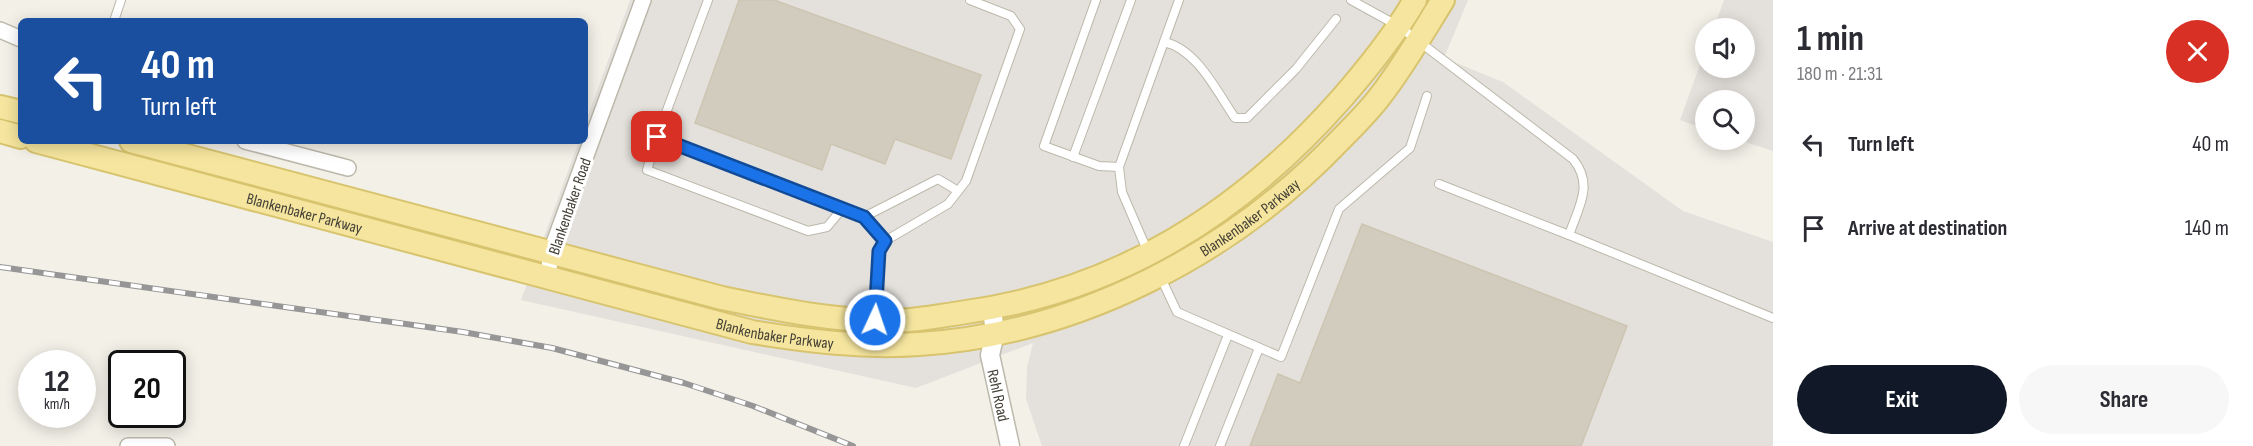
<!DOCTYPE html>
<html lang="en">
<head>
<meta charset="utf-8">
<style>
	body { margin:0; font-family:"Sofia Sans Condensed",sans-serif; background:#f7f7f7; color:#2b2b33; height:100vh; display:flex; flex-direction:column; font-size:22px; white-space:nowrap }
	* { box-sizing:border-box; margin:0 }
	p { font-size:20px; color:#7c7c81 }
	.icon { flex:none; width:33px; height:33px; fill:none; stroke:currentColor; stroke-width:2; stroke-linecap:round; stroke-linejoin:round }
	.map { position:relative; flex:1; overflow:hidden }
	.side { display:flex; flex-direction:column; background:#fff; width:480px }
	.side>* { flex:none }
	.banner { position:absolute; left:18px; top:18px; width:570px; height:126px; border-radius:9px; box-shadow:0 3px 15px #0003; background:#1a4fa0; color:#fff; overflow:hidden }
	.buttons { position:absolute; left:1695px; top:18px; display:grid; gap:12px }
	.buttons a { display:grid; place-items:center; width:60px; height:60px; border-radius:50%; background:#fff; box-shadow:0 3px 15px #0003; font-size:30px }
	.speed { position:absolute; left:18px; top:350px; display:flex; gap:12px; font-size:30px; font-weight:700; text-align:center }
	.speed>* { display:grid; place-content:center; width:78px; height:78px; border-radius:50%; background:#fff; box-shadow:0 3px 15px #0003; line-height:1 }
	.speed small { font-size:15px; font-weight:400 }
	.speed .limit { border:3px solid #111; border-radius:9px; background:#fff; color:#111 }
	.pin { position:absolute; display:grid; place-items:center; width:51px; height:51px; color:#fff; margin:-26px; border-radius:12px; box-shadow:0 3px 9px #0006 }
	.me { position:absolute; width:66px; margin:-33px; rotate:3deg; stroke-linejoin:round; filter:drop-shadow(0 0 4px #0008) }
	.turn { display:flex; align-items:center; gap:21px; height:126px; padding:0 24px; font-size:27px }
	.turn .icon { width:78px; height:78px; stroke-width:2.5 }
	.turn b { display:block; font-size:42px; line-height:51px }
	.round { display:grid; place-items:center; flex:none; width:63px; height:63px; border-radius:32px; background:#f7f7f7 }
	.headline { display:flex; align-items:center; justify-content:space-between; height:102px; padding:0 24px }
	h1 { font-size:36px; font-weight:700; line-height:45px }
	.cta { display:flex; gap:12px; margin-top:auto; padding:12px 24px }
	.cta a { flex:1; height:69px; border-radius:36px; background:#111827; color:#fff; font-size:24px; font-weight:700; line-height:69px; text-align:center }
	.cta a+a { background:#f7f7f7; color:#2b2b33 }
	ul { padding:0; list-style:none }
	li { display:flex; align-items:center; gap:18px; height:84px; padding:0 24px }
	li div { flex:1 }
	li b { display:block; font-size:22px }
	li em { font-style:normal }
	main { display:flex; flex:1; min-height:0 }
	.map>svg:first-child { display:block }
</style>
</head>
<body>
<main>
<div class="map">
<svg width="1773" height="446" viewBox="0 0 1773 446">
	<rect width="100%" height="100%" fill="#f2f0e7"/>
	<g fill="#e4e1dc">
		<path d="M630,0H1468L1444,58L1503,82L1683,211L1773,242V446H1042L1026,399L1027,367L1033,343L916,388L521,300L579,141H585V124Z"/>
		<path d="M1724,0H1773V151L1739,140H1744V100H1706L1705,129L1680,120L1705,51L1706,68H1744V28H1714Z"/>
	</g>
	<g fill="#d2ccbe" stroke="#cdc5b2" stroke-width="1.5">
		<path d="M739,0H774L981,75L951,159L895,139L885,164L831,144L822,170L695,123Z"/>
		<path d="M1362,224L1627,326L1581,446H1250L1278,374L1300,383Z"/>
	</g>
	<g fill="none" stroke-linecap="round" stroke-linejoin="round">
		<g stroke="#bcb8ab" stroke-width="10">
			<g id="service">
				<path d="M708,0L657,137L864,217L938,179L958,191"/>
				<path d="M1096,0L1044,146L1099,166L1119,167"/>
				<path d="M1351,0L1400,27L1573,159C1594,185 1579,206 1569,235L1439,184"/>
				<path d="M114,21L121,0"/>
				<path d="M1164,42C1197,49 1217,92 1235,118H1247L1296,69L1336,19"/>
				<path d="M657,137L647,170L808,231L827,227L842,209"/>
				<path d="M1073,157L1131,0"/>
				<path d="M864,217L885,241"/>
				<path d="M1569,235L1773,318"/>
				<path d="M1147,250L1122,192L1119,167L1179,0"/>
				<path d="M1161,278L1177,312L1281,357L1339,209L1410,148L1427,96"/>
				<path d="M875,318L879,251L885,241L948,204L966,181L1020,29L1011,16L970,0"/>
				<path d="M1184,446L1228,335"/>
				<path d="M1220,446L1259,348"/>
			</g>
		</g>
		<g stroke="#bcb8ab" stroke-width="18">
			<g id="minor">
				<path d="M0,30L21,39"/>
				<path d="M245,141L348,168"/>
				<path d="M548,277L551,251L643,0"/>
				<path d="M128,446H167"/>
			</g>
		</g>
		<g stroke="#bcb8ab" stroke-width="21">
			<g id="tertiary">
				<path id="s1" d="M992,309L995,333L990,355L1010,446"/>
			</g>
		</g>
		<g stroke="#d8c46f" stroke-width="26">
			<g id="primary">
				<path d="M0,107L21,112"/>
				<path d="M0,131L21,137"/>
				<path id="s2" d="M36,141L752,332C808,341 863,348 919,344C1078,334 1233,253 1341,139C1355,125 1370,110 1381,95C1404,65 1423,32 1443,0"/>
				<path d="M131,141L722,298C780,310 838,322 897,321C918,320 939,316 960,313C1116,292 1239,215 1342,98C1369,67 1394,36 1415,0"/>
			</g>
		</g>
		<use href="#service" stroke="#fff" stroke-width="8"/>
		<use href="#minor" stroke="#fff" stroke-width="15"/>
		<use href="#tertiary" stroke="#fff" stroke-width="18"/>
		<use href="#primary" stroke="#f5e59e" stroke-width="22"/>
		<g stroke="#969696" stroke-width="6">
			<path id="rail" d="M0,267L463,332L552,348L684,383L753,406L853,446"/>
		</g>
		<use href="#rail" stroke="#fff" stroke-width="4" stroke-dasharray="11" stroke-linecap="butt"/>
	</g>
	<g fill="none" stroke-linecap="round" stroke-linejoin="round">
		<g stroke="#114b97" stroke-width="15">
			<path id="route" d="M657,137L864,217L885,241L879,251L875,320"/>
		</g>
		<use href="#route" stroke="#1a73e8" stroke-width="10"/>
	</g>
	<g text-anchor="middle" stroke-width="6" stroke-linejoin="round" paint-order="stroke">
		<g font-size="16" fill="#444037" stroke="#fff">
			<text transform="translate(569 206) rotate(-71)" y="6">Blankenbaker Road</text>
			<text dy="6" stroke="none"><textPath href="#s2" startOffset="278">Blankenbaker Parkway</textPath></text>
			<text dy="6" stroke="none"><textPath href="#s2" startOffset="1268">Blankenbaker Parkway</textPath></text>
			<text dy="6" stroke="none"><textPath href="#s2" startOffset="764">Blankenbaker Parkway</textPath></text>
			<text dy="6" stroke="none"><textPath href="#s1" startOffset="88">Rehl Road</textPath></text>
		</g>
	</g>
</svg>
<div class="buttons">
<a><svg class="icon" aria-label="sound" viewBox="0 0 24 24"><path d="M4 9h4l5-4v14l-5-4H4zM17 9q2 3 0 6"/></svg></a>
<a><svg class="icon" aria-label="search" viewBox="0 0 24 24"><circle cx="10" cy="10" r="6"/><path d="M15 15l6 6"/></svg></a>
</div>
<div class="speed"><div>12<small>km/h</small></div><div class="limit">20</div></div>
<div class="pin" style="left:657px;top:137px;background:#d93025"><svg class="icon" aria-label="arrive" viewBox="0 0 24 24"><path d="M6 21V4h12l-3 4 3 4H6"/></svg></div>
<svg class="me" style="left:875px;top:320px" viewBox="-20 -20 40 40"><circle r="17" fill="#1a73e8" stroke="#fff" stroke-width="3"/><path d="M0-11L8 9 0 5-8 9z" fill="#fff"/></svg>
<div class="banner">
<div class="turn"><svg class="icon" aria-label="left" viewBox="0 0 24 24"><path d="M17 20v-9H6M10 6l-5 5 5 5"/></svg><div><b>40 m</b>Turn left</div></div>
</div>
</div>
<section class="side">
<div class="headline"><div><h1>1 min</h1><p>180 m · 21:31</p></div><a class="round" style="background:#d93025;color:#fff"><svg class="icon" aria-label="close" viewBox="0 0 24 24"><path d="M6 6l12 12M18 6L6 18"/></svg></a></div>
<ul>
<li><svg class="icon" aria-label="left" viewBox="0 0 24 24"><path d="M17 20v-9H6M10 6l-5 5 5 5"/></svg><div><b>Turn left</b></div><em>40 m</em></li>
<li><svg class="icon" aria-label="arrive" viewBox="0 0 24 24"><path d="M6 21V4h12l-3 4 3 4H6"/></svg><div><b>Arrive at destination</b></div><em>140 m</em></li>
</ul>
<div class="cta"><a>Exit</a><a>Share</a></div>
</section>
</main>
</body>
</html>
